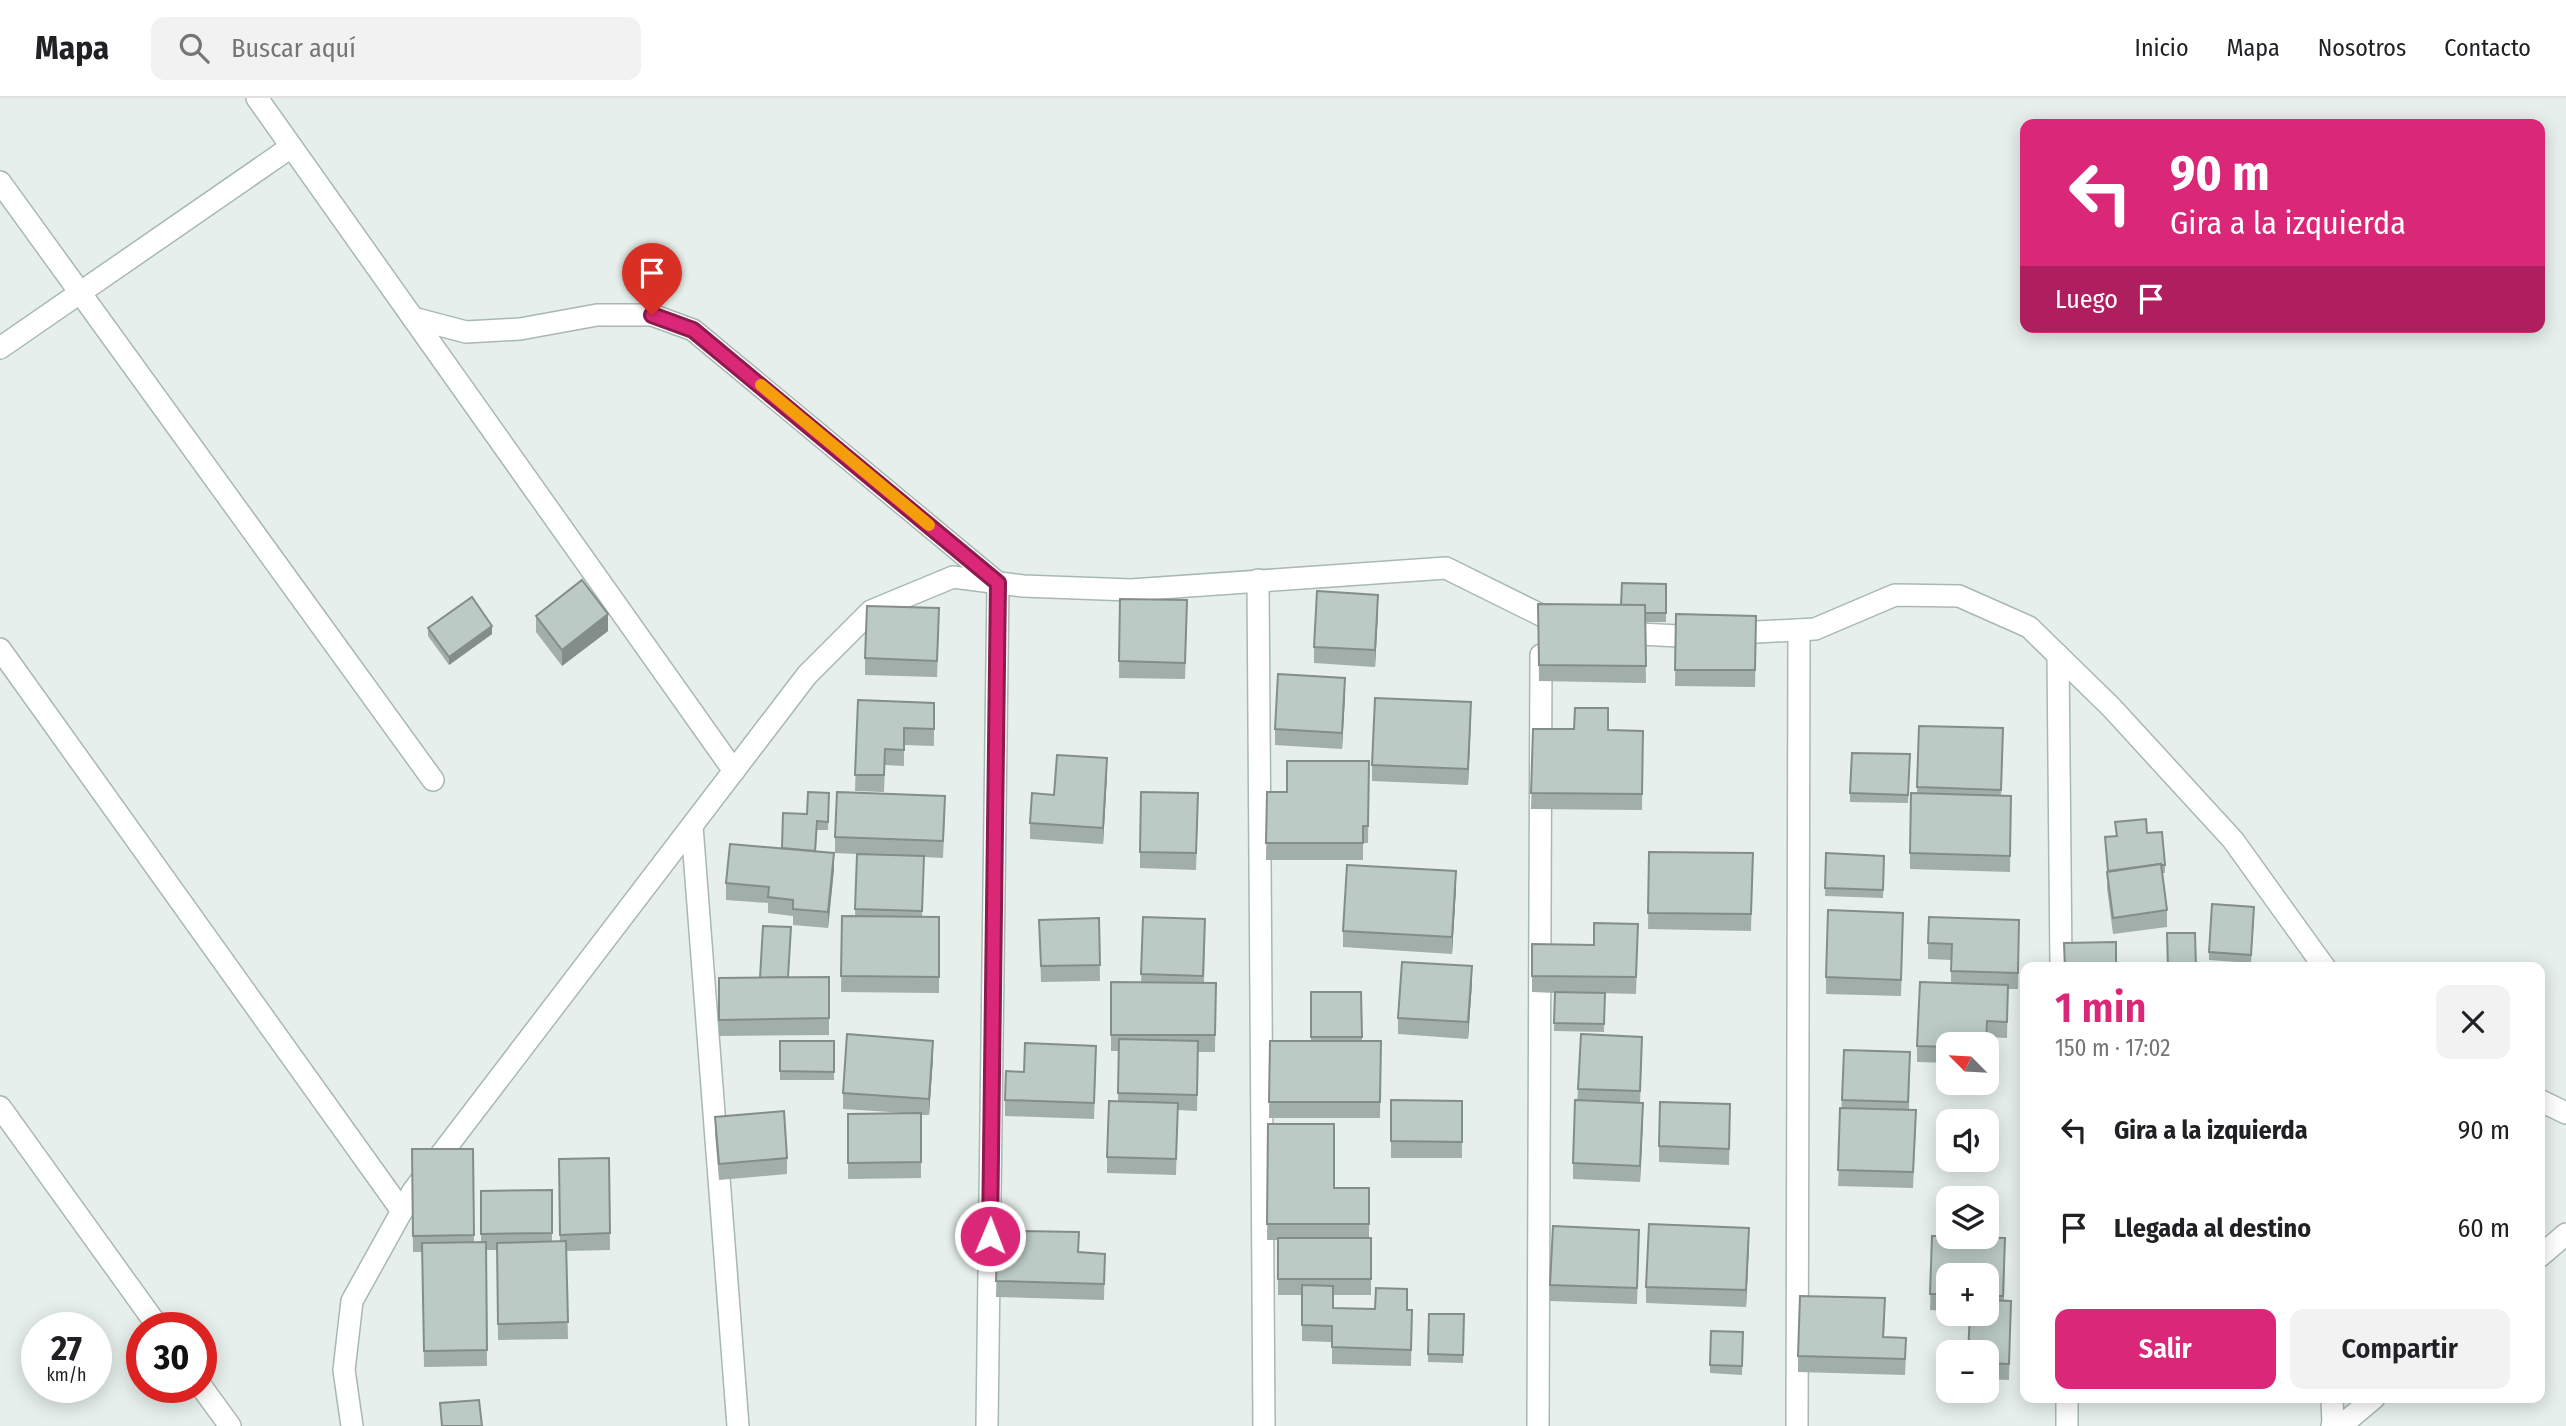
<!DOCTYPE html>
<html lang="es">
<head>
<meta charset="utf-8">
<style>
	body { margin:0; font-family:"Fira Sans Condensed",sans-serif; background:#f2f2f2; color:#202124; height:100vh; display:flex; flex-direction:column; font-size:26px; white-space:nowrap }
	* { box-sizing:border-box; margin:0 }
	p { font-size:23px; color:#757577 }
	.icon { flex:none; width:38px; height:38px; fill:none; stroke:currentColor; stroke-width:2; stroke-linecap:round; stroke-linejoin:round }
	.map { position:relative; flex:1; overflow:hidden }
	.drawer { position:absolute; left:2020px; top:864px; width:525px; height:441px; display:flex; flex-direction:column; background:#fff; border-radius:14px; box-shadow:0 4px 18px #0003 }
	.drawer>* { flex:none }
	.top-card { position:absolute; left:2020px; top:21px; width:525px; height:214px; border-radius:14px; box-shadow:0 4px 18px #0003; background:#db2777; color:#fff; overflow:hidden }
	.needle { width:46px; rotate:294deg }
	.fabs { position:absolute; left:1936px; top:934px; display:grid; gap:14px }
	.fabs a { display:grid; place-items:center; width:63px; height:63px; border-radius:14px; background:#fff; box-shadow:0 4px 18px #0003; font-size:35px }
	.speed { position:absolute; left:21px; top:1214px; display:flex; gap:14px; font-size:35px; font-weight:700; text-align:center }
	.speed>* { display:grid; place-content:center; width:91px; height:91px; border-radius:50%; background:#fff; box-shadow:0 4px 18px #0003; line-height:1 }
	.speed small { font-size:18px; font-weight:400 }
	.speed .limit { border:10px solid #d22; background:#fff; color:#111 }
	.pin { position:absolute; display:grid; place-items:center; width:60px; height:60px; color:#fff; margin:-72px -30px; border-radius:50% 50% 50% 0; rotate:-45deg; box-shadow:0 0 7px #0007 }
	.pin .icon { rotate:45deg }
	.me { position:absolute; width:77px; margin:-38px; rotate:1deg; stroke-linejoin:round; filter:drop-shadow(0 0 5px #0008) }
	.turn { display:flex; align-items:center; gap:24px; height:147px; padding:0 35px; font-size:32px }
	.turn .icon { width:91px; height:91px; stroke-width:2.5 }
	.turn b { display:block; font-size:49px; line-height:60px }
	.then { display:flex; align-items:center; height:66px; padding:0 35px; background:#0003; gap:14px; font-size:26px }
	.round { display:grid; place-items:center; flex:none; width:74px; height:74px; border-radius:14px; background:#f2f2f2 }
	.headline { display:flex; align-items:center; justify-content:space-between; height:119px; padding:0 35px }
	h1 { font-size:42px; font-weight:600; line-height:52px; color:#db2777 }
	.action { display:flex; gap:14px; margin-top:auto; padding:14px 35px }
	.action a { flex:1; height:80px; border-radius:14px; background:#db2777; color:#fff; font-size:28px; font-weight:600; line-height:80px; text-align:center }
	.action a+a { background:#f2f2f2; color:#202124 }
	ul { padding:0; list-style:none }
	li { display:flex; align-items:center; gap:21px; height:98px; padding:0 35px }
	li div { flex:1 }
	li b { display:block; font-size:26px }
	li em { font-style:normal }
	header { display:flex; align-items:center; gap:42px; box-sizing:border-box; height:98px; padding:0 35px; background:#fff; border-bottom:2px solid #e0e0e0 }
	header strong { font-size:33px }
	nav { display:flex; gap:38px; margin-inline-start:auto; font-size:24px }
	.search { width:490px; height:63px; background:#f2f2f2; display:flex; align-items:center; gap:18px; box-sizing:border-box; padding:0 24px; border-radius:14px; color:#757577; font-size:26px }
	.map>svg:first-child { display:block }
</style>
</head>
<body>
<header>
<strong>Mapa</strong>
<div class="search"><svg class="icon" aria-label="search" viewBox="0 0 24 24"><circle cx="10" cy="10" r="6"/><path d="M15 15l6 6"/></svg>Buscar aquí</div>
<nav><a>Inicio</a><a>Mapa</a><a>Nosotros</a><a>Contacto</a></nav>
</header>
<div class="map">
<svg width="2566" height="1328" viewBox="0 0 2566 1328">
	<rect width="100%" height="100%" fill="#e6efeb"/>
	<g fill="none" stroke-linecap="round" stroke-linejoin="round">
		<g stroke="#a8b8b2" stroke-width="24">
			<g id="street">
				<path d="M257,0L734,673"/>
				<path d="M0,84L433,682"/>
				<path d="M413,220L466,234L520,231L597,217H652L693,232L998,485L987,1328"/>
				<path d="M0,250L291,49"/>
				<path d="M1258,482L1264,1328"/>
				<path d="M1619,535L1679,538L1815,531L1895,497L1959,498L2029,529L2111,609L2233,742L2325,870"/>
				<path d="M0,551L402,1113"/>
				<path d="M2058,557L2061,870"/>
				<path d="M692,728L738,1328"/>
				<path d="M2539,1002L2566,1015"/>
				<path d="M0,1009L159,1230"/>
				<path d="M2539,1159L2566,1136"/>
				<path d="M201,1288L230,1328"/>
				<path d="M2067,1300V1328"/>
				<path d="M2332,1300L2333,1327"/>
				<path d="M352,1328L344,1272L352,1203L413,1093L807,577L871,513L953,479L1023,488L1131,492L1446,470L1563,528"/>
				<path d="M1538,1328L1541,557"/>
				<path d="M1797,1328L1799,532"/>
				<path d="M2332,1328L2349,1321L2374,1300"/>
			</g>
		</g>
		<use href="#street" stroke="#fff" stroke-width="21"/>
	</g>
	<g fill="#a1aea9">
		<path d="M1666,486V524H1645L1646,585L1539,583L1538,506L1621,507Z"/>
		<path d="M1120,501L1187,518L1185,581L1119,580Z"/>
		<path d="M1378,513L1375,569L1314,565V549Z"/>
		<path d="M1676,516L1756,534L1755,589L1675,588Z"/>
		<path d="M536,518L608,533L562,568L536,534Z"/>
		<path d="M939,526L937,579L865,577V560Z"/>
		<path d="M428,530L492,536L449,567L428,538Z"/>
		<path d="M1345,596L1342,651L1275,647V631Z"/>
		<path d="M858,602L934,605V648L904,647V668L885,667L884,694L855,693Z"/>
		<path d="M1471,620L1468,687L1372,683V667Z"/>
		<path d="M1919,628L2003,646L2001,698H2011L2010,774L1910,771V755L1917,695Z"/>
		<path d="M1533,631L1643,633L1642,712L1531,711Z"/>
		<path d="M1910,656L1908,705L1850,704V695Z"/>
		<path d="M1369,663L1368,745H1363V762H1266L1267,694H1287Z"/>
		<path d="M1107,676L1103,746L1030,741V725L1054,697Z"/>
		<path d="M829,695L828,732H817L816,753L834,771L828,830L793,827V818L768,815V805L726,802V785L782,750L807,716Z"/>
		<path d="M1198,712L1196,772L1140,770V754Z"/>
		<path d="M945,714L943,760L924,759L922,819H939V895L841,894L842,818H855L857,756L835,755V739Z"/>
		<path d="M2115,724L2147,735L2165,767V775H2162L2167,812V829L2113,836L2107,790L2108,774L2105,739L2116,738Z"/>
		<path d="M1649,754L1753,755L1751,833L1648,831Z"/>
		<path d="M1826,755L1884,758L1883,800L1825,798Z"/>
		<path d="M1456,790L1452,856L1343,849V833Z"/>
		<path d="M2254,817L2251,865L2209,862V854Z"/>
		<path d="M1143,819L1205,837L1204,885H1216L1215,954H1198L1197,1013L1178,1012L1176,1077L1107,1075V1059L1118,1003L1119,953H1111V884L1141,885Z"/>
		<path d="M1099,820L1100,883L1041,884L1039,822Z"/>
		<path d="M1638,826L1636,896L1600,895H1605L1604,934L1554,933L1555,895L1532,894V846L1594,847Z"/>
		<path d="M1903,831L1901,898L1826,896V879Z"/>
		<path d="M2019,838L2018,891H2008L2007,940L1987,939L1986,947H1948V965L1917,964V948L1951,885V862L1928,861V845Z"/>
		<path d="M829,879V937L719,938V880Z"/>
		<path d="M1472,885L1468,941L1398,936V920Z"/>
		<path d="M1311,894H1361L1362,943H1381L1380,1020H1269L1270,943H1311Z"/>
		<rect x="780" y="943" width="54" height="39"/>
		<path d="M1844,952L1910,954L1909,1012L1916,1028L1913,1090L1838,1088Z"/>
		<path d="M1642,955L1640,1005L1643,1021L1640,1084L1573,1081V1065L1578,991Z"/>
		<path d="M933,959L929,1017H921V1080L848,1081V1016L905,1015L843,1011V995Z"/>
		<path d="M1096,964L1094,1021L1005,1018V1002L1024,974Z"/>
		<path d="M1391,1002L1462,1003V1060H1391Z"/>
		<path d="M715,1019L787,1060V1076L719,1082L715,1035Z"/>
		<path d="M1730,1022L1729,1067L1659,1064V1048Z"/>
		<path d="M1268,1026L1334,1090H1369V1140H1371V1197H1333V1210L1412,1212L1411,1268L1332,1266V1244L1302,1243V1197H1278V1142H1267Z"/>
		<path d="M412,1051H473L474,1144H481V1093L552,1092V1144H560L559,1061L609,1060L610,1152L566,1153L568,1241L498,1242L497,1152H486L487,1268L424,1269L422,1154H413Z"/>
		<path d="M1932,1138H1948V1139L2005,1140L2004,1202L2011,1203L2009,1282L1986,1281V1255H1968L1970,1216H1986V1178H1948V1213L1930,1212Z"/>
		<path d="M1749,1146L1746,1209L1646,1205V1189Z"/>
		<path d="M1639,1148L1637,1206L1550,1203V1187Z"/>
		<path d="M997,1152L1105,1156L1104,1202L996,1199Z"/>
		<path d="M1429,1216H1464L1463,1265L1428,1264Z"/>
		<path d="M1885,1216L1884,1239L1906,1256L1905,1277L1798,1274V1258Z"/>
		<path d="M1743,1234L1742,1277L1710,1275V1267Z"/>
	</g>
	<g fill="#838d89">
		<path d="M1378,497V513L1375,569V552Z"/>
		<path d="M608,516V533L562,568V552Z"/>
		<path d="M492,528V536L449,567V559Z"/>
		<path d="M1345,580V596L1342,651V635Z"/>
		<path d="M1471,604V620L1468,687V671Z"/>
		<path d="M1107,660V676L1103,746V730Z"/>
		<path d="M834,755V771L828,830V814Z"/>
		<path d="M1456,773V790L1452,856V839Z"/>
		<path d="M1472,868V885L1468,941V924Z"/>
		<path d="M933,943V959L929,1017V1001Z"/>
		<path d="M1643,1005V1021L1640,1084V1068Z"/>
		<path d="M1749,1130V1146L1746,1209V1192Z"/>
	</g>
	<g fill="#bbcac4" stroke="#838d89" stroke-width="2">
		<path d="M582,482L608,516L562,552L536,518Z"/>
		<path d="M1622,485L1666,486V515H1645V507H1621Z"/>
		<path d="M1317,493L1378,497L1375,552L1314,549Z"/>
		<path d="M472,499L492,528L449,559L428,530Z"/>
		<path d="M1120,501L1187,502L1185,565L1119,563Z"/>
		<path d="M1538,506L1645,507L1646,568L1539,567Z"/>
		<path d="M867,508L939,510L937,563L865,560Z"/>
		<path d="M1676,516L1756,518L1755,572H1675Z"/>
		<path d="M1278,576L1345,580L1342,635L1275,631Z"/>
		<path d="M1375,600L1471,604L1468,671L1372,667Z"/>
		<path d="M858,602L934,605V631L904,630V652L885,651L884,677H855Z"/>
		<path d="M1575,610H1608V632L1643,633L1642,696L1531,695L1533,631H1574Z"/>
		<path d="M1919,628L2003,630L2001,692L1917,689Z"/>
		<path d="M1852,655L1910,656L1908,697L1850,695Z"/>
		<path d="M1057,657L1107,660L1103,730L1030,725L1032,695L1054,697Z"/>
		<path d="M1287,663H1369L1368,728H1363V745H1266L1267,694H1287Z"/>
		<path d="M808,694L829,695L828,724L817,723L815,753L782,750L783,715L807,716Z"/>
		<path d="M837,694L945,698L943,743L835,739Z"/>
		<path d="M1141,694L1198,695L1196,755L1140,754Z"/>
		<path d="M1911,695L2011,698L2010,758L1910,755Z"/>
		<path d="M2146,721L2147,735L2162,734L2165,767H2161V766L2108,773L2105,739L2117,738L2115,724Z"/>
		<path d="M730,746L834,755L828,814L793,811V802L768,799L769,789L726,785Z"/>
		<path d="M1649,754L1753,755L1751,816L1648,815Z"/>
		<path d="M1826,755L1884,758L1883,792L1825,790Z"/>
		<path d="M857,756L924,758L922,813L855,811Z"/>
		<path d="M2161,766L2167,812L2113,820L2107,774Z"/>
		<path d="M1347,767L1456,773L1452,839L1343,833Z"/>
		<path d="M2212,806L2254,809L2251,857L2209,854Z"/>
		<path d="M1828,812L1903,815L1901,882L1826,879Z"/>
		<path d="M842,818L939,819V879L841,878Z"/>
		<path d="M1143,819L1205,821L1203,878L1141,876Z"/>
		<path d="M1929,819L2019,822L2018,875L1951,873L1952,846L1928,845Z"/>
		<path d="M1099,820L1100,867L1041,868L1039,822Z"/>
		<path d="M1594,825L1638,826L1636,879L1532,878V846L1594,847Z"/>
		<path d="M763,828L791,829L788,879L760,880Z"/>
		<path d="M2167,835H2195L2196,870H2168Z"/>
		<path d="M2116,844V870H2065L2064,845Z"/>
		<path d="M1402,864L1472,868L1468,924L1398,920Z"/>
		<path d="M829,879V920L719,922V880Z"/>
		<path d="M1111,884L1216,885L1215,937H1111Z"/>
		<path d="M1920,884L2008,887L2007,924L1987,923L1986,947H1948V949L1917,948Z"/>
		<path d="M1311,894H1361L1362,939H1311Z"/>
		<path d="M1555,894L1605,895L1604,926L1554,925Z"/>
		<path d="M847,936L933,943L929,1001L843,995Z"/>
		<path d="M1581,936L1642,939L1640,993L1578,991Z"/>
		<path d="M1119,941L1198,943L1197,997L1118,995Z"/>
		<path d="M780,943H834V974L780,973Z"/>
		<path d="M1270,943H1381L1380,1004H1269Z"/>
		<path d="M1025,945L1096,948L1094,1005L1005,1002L1006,973L1024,974Z"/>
		<path d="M1844,952L1910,954L1908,1004L1842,1002Z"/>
		<path d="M1391,1002L1462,1003V1044L1391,1043Z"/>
		<path d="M1575,1002L1643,1005L1640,1068L1573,1065Z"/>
		<path d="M1109,1003L1178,1005L1176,1061L1107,1059Z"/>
		<path d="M1660,1004L1730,1006L1729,1051L1659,1048Z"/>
		<path d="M1840,1010L1916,1012L1913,1074L1838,1072Z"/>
		<path d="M784,1013L787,1060L719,1066L715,1019Z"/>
		<path d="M921,1015V1064L848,1065V1016Z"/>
		<path d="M1268,1026H1334V1090H1369V1126H1267Z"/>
		<path d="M412,1051H473L474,1137L413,1138Z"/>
		<path d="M609,1060L610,1135L560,1137L559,1061Z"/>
		<path d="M552,1092V1135L481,1136V1093Z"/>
		<path d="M1649,1126L1749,1130L1746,1192L1646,1189Z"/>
		<path d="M1553,1128L1639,1132L1637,1190L1550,1187Z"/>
		<path d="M1019,1133L1079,1134L1078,1154L1105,1156L1104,1186L996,1183L997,1152L1019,1153Z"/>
		<path d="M1932,1138H1948V1139L2005,1140L2003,1198H1986V1178H1948V1196H1930Z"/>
		<rect x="1278" y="1140" width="93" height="41"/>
		<path d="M566,1143L568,1224L498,1226L497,1145Z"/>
		<path d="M486,1144L487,1252L424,1253L422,1145Z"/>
		<path d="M1302,1187L1333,1188V1210L1375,1211L1376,1190L1407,1191V1212H1412L1411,1252L1332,1249V1228L1302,1227Z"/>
		<path d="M1800,1198L1885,1200L1883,1239L1906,1240L1905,1261L1798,1258Z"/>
		<path d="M1986,1202L2011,1203L2009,1266L1986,1265V1255H1968L1970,1216H1986Z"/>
		<path d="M1429,1216H1464L1463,1257L1428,1256Z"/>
		<path d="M1711,1233L1743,1234L1742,1268L1710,1267Z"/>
		<path d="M479,1302L482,1328H442L440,1305Z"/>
	</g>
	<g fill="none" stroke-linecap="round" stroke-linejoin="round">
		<g stroke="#8e194d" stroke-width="18">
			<path id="route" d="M652,217L693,232L998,485L990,1138"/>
		</g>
		<use href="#route" stroke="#db2777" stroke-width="12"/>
		<path stroke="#f59e0b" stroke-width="12" d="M761,287L929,427"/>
	</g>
</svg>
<div class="fabs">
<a><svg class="needle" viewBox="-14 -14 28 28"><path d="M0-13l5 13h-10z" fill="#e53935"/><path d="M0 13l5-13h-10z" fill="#757577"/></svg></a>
<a><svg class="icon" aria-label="sound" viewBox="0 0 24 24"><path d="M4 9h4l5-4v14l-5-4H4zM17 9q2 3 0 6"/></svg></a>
<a><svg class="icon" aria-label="layers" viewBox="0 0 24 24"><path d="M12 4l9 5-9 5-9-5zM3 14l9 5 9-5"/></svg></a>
<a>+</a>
<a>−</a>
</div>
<div class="speed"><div>27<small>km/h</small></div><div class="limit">30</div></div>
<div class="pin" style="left:652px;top:217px;background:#d93025"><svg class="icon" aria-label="arrive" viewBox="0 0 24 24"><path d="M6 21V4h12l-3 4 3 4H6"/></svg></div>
<svg class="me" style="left:990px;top:1138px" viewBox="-20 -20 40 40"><circle r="17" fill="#db2777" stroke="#fff" stroke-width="3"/><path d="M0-11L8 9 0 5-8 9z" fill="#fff"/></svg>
<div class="top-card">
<div class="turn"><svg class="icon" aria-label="left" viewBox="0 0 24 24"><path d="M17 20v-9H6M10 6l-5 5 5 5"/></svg><div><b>90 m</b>Gira a la izquierda</div></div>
<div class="then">Luego<svg class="icon" aria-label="arrive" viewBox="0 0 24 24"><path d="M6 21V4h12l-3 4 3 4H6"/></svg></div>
</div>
<section class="drawer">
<div class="headline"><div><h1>1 min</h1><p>150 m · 17:02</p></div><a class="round"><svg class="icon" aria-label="close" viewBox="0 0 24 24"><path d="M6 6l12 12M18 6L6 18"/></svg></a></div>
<ul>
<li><svg class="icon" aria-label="left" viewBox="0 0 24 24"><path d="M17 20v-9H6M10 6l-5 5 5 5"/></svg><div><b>Gira a la izquierda</b></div><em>90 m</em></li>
<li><svg class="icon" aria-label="arrive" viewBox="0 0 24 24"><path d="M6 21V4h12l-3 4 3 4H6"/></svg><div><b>Llegada al destino</b></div><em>60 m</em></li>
</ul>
<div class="action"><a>Salir</a><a>Compartir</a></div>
</section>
</div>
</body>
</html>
